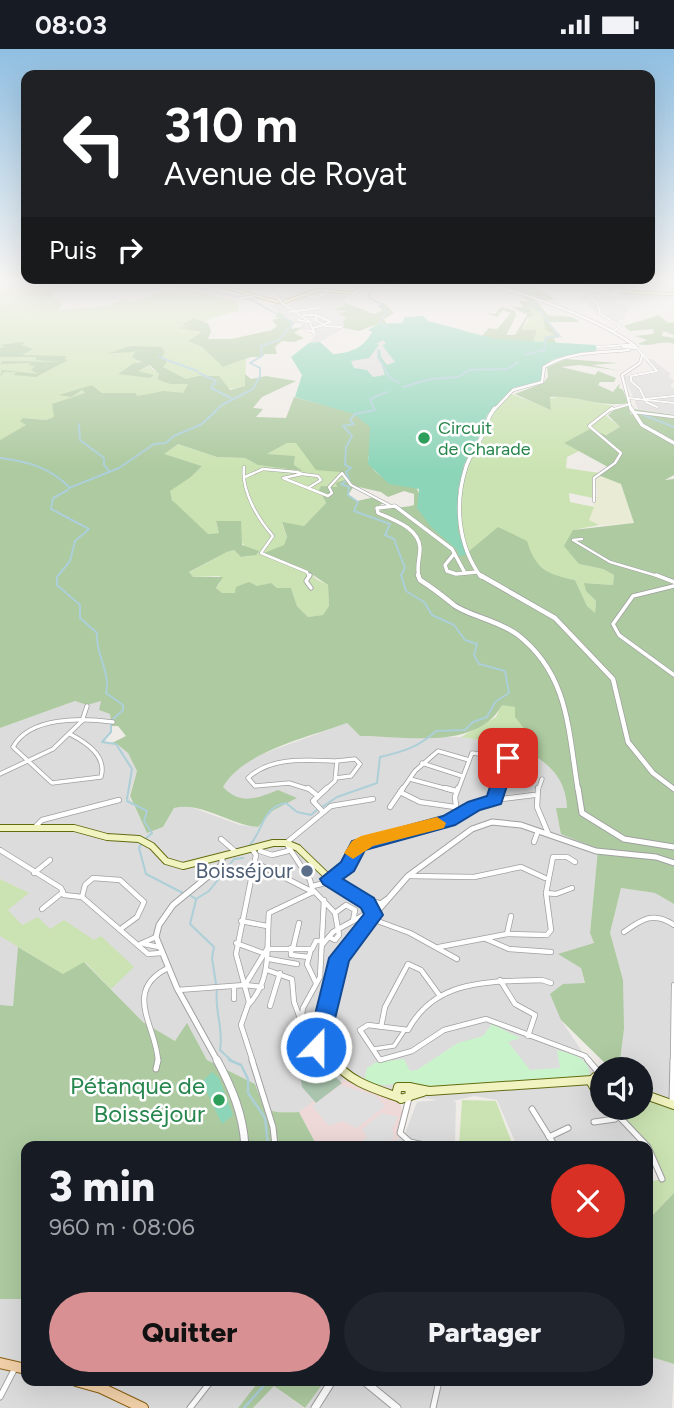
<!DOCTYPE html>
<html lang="fr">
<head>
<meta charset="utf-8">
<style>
	body { margin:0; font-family:Figtree,sans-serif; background:#20242c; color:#f1f3f6; height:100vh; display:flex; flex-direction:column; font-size:26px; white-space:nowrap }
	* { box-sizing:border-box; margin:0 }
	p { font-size:23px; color:#9ea1a6 }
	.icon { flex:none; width:38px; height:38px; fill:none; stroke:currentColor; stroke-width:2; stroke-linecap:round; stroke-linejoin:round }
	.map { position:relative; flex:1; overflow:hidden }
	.side { position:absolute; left:21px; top:1092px; width:632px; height:245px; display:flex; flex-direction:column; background:#171b24; border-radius:14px; box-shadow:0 7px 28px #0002 }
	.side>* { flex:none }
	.top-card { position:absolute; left:21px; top:21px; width:634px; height:214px; border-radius:14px; box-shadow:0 7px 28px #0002; background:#202124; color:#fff; overflow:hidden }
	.fabs { position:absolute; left:590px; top:1008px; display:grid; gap:14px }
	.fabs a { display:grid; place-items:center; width:63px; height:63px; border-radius:50%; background:#171b24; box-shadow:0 7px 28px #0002; font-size:35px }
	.pin { position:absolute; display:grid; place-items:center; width:60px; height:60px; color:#fff; margin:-30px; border-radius:14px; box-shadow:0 4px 10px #0006 }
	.me { position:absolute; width:77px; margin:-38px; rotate:22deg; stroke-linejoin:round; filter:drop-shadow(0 0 5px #0008) }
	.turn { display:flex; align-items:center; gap:24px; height:147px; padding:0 28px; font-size:32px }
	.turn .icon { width:91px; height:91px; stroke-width:2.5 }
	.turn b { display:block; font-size:49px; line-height:60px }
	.then { display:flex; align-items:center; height:66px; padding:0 28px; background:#0003; gap:14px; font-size:26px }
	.round { display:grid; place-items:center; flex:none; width:74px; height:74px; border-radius:37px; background:#20242c }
	.summary { display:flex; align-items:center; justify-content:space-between; height:119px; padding:0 28px }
	h1 { font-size:42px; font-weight:800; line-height:52px }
	.cta { display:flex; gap:14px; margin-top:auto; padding:14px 28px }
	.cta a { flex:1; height:80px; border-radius:42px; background:#d89093; color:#111; font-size:28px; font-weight:800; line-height:80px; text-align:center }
	.cta a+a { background:#20242c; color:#f1f3f6 }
	.status { display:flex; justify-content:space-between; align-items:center; height:49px; padding:0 35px; background:#171b24; direction:ltr }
	.status svg { height:19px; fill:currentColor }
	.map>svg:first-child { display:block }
</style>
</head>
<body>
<div class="status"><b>08:03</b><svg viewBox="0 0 49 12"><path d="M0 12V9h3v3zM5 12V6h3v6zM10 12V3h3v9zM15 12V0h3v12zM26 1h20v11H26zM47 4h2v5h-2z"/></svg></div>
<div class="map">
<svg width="674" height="1359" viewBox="0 0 674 1359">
	<rect width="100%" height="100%" fill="#efece7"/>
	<g fill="#dddcdc">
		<path d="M561,230H674V251H616L617,256H626L629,263L624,265L626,269L616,273L602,269L579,248L586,247L583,243L598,242L595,238H579L578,234H563Z"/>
		<path d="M305,241L353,248L343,253L346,256L334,258L347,263L344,279L320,293L309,294L316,286L315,282L301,281L302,274L293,273L271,258L282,251L274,244L287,246L292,245L289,243Z"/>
		<path d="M652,310L671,325L668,327L674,332L670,337L674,340V366L638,360L624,327L655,322L644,312Z"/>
		<path d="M102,651L99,661L110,665L112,677L111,684L104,689L108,695H117L128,704L137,722L129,747L147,783L163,778L174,759L185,756L240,776L257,778L271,762L297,749L247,752L230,746L222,738L228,728L254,708L347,674L360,687L461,688L517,697L545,711L566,739L567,759H557L598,799L590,884L594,894L581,919L585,935H563L561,971L602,1032V1059H620L647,1097H517L497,1051L474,1047L453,1052L456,1053L455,1097H385L394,1089L404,1087L417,1053L437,1051L379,1042L347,1028L299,1063H272L263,1058L255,1035L207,1011L187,975L175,992L143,973L85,913L19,898L13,957L0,956V679L75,652L88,656Z"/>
		<path d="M621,839L655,844L674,855V1061L641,1050L640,1020H619L624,980L610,884Z"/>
		<path d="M0,1250H26V1332H259L238,1359H0Z"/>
		<path d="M648,1307L674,1315L672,1359H305L325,1332H648Z"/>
		<path d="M274,1337L304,1359H253Z"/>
	</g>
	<path fill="#eed8d8" d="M347,1028L399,1049L403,1067L401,1087L388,1097H317L299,1063Z"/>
	<path fill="#eaebd4" d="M599,426L621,435L634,475L599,476L589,471L598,442L595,431Z"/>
	<g fill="#cbe3b2">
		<path d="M0,230H53L79,234L80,237L50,245L62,255L59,261L107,257L126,250L135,253L179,237L238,253L239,262C216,266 200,277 178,279L203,283L189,292L202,298L223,318L246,310L245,337C219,345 185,333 163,318L167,312L161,308V299L130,297L112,306L131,301H152L139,302L136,308L142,312L134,314L119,324L137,322L152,316L151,319L159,325L157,329L170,335H188L183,344L137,347L135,344H102L92,336L72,344L82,341L86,345L55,368L46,371L23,369L27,376L0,391Z"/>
		<path d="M530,258L542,265L544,279L557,286L546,287L542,297H532L535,288L528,292L522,289L520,281L528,273Z"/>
		<path d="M509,344L551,360L548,350L563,347L614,357L605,366L620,378C604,389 584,391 565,394L579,402L567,408L566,419L599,424L593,429V449L569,444L570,453L594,458L589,471L599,476L573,481L579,515L603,520L614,526L613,536L585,534L586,542L596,552L595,565L587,557L575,531L553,527L533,511L468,503L461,486L460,443L464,424L487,368Z"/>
		<path d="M287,394H297L346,425L347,429L338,438L319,442L326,454L304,477L282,474L287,489L284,496L316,530L328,536L329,557L323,566L308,568L297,557L291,539H277L271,534L231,545L222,544L216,539L220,534V527L193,528L188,524L227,503L234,501L241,508L251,507L239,489L216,473L219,484L208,485C194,475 173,459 169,442L191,428L202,417L163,405L178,395L217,408L245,409L258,416L301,421L294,416L295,407L265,406Z"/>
		<path d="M502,655L515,658L533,682V689L515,691L517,697L461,688L496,668Z"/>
		<path d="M0,830L29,844L8,861L22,876L38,868L50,880L64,871L94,891L101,887L134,918L111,940L85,913L63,925L0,887Z"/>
		<path d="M641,1050L674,1061V1144L648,1171V1133L662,1130L648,1098L611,1059H640Z"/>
		<path d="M462,1051L496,1052L513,1097H459Z"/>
	</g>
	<g fill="#adcaa0" fill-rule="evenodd">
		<path d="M499,230H525L531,237L552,248L553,251L536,252L548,266L572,268L580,273H548L562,288L554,289L557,297L548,301L481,288L489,279L497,280L511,264L503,261L497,268L486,264L495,265L501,258L515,262L516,267L506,286H515L527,266L512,258H524L518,252H529L502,234L505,232ZM530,258L542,265L545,281L556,286L546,287L541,297L532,296L537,281H521L528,268H533Z"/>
		<path d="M343,253L374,265L383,261L378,257L383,254L394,264L384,270L387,277L378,275L359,282L344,279L343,272L347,269L338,265L346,262L332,260L345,257Z"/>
		<path d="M279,263L293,273L304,274H294L291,280L303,278L294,284L304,289L294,293L282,292L275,298L277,305H265L262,308H251L223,318L202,298L188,292L202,283L177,279L189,277L182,276L193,269L208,274L211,282L208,290H232L272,281L277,277L272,271L279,269L275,268Z"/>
		<path d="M659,266L668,274L674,273V286L663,282L662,287L674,289V295C661,290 651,299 638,295L647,291L635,287L653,285L654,280L630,282L624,277Z"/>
		<path d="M22,293H25L22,296L33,300L22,306L67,307L64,310L68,311L36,328L14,326L16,323H4L0,328L2,321L38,325L31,321L35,317L28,316L32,314L0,315L3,312L62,313L36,311V308H0V299L5,298L0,296Z"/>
		<path d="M130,297L161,298L165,302L162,308L167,313L163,318L186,330L198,327H219L230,341L245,337V325L251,330L266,327L296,332L262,348L253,359L263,360L256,368L286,369L294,348L320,355L381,341L368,410C375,431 397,435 416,438L433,475L459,474L460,488L468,503L498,478L527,492C535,519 547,526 575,531L587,557L595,564L596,552L586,542L584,534L613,536L614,526L603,520L579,515L564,497L573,481L634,474L621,435L598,426L608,418L564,394L590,380L606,386L620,378L608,366L616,359L628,356L631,366L634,360L674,366V426L665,431L674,430V855L655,844L621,839L610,884L623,931L624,980L619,1020H611L561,971L550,945L563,935L585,934L581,919L558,905L594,894L590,884L598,800L561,785L556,759H567C566,726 545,711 517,697L515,691L533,688V682H526L515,668V658L502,656C477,702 405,687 360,687L347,674C310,688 243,702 223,738C241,757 257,749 278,741L297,749L272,762L258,778C230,776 201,752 174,759L163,778L147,784L130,747L137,722L128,704L117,695H110L126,687L118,677H112L110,665L99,661L101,652L87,656L75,652L0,679V391L26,376L20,372L23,369L46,371L54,368L52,355L85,344L82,341L71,348L59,346L92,336L102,344H136L137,347L164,342L183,344L188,335H170L157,330L159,325L150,316L138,322L154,326L150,329L118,325L134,314L142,313L132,308L136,302L152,301L107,305ZM287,394H296L316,421L341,423L347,430L336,434L337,438L321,437L319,441L326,454L304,477L282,473L287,488L284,496L264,504L307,522L328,536L329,557L323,566L308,568L297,557L291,539H277L271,534L257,537L249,533L236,538L235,544H222L216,539L223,528H193L189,523L227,503L234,501L241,508L256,506L259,502L242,496L241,472H216L219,484L208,485L172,451L170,442L191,428L202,417L164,405L178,395L217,408L245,409L258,416L303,422L294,416L295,407L267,405ZM354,437L381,443L388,448L404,442L414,445V456C401,460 390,457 379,462L374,460L383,454L375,448L357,452L348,446Z"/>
		<path d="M566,310L618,314L591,316L622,322L579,316L561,318L595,326L598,322L616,329L614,333H600L598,336L613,343L620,334L619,339L623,341L628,354C599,359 579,346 550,348L551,361L515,345L543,334L548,328L547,318Z"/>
		<path d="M18,898L63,925L84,913L143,973L175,992L187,974L207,1011L255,1035C266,1065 268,1064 299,1063L317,1097H26V1250H0V956L13,957Z"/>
		<path d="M674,1144V1315L648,1307V1171Z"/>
		<path d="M259,1332H325L305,1359L274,1337L253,1359H238Z"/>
	</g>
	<path fill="#aac5ae" d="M295,978H301C310,992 321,1003 331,1017L327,1020L342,1034L316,1054L302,1038Z"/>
	<path fill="#c9f4cb" d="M492,975L520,989L508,993L530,1021L560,1019L557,1001C572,1005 588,1008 590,1025L585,1029L572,1031L421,1038C396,1029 389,1041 364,1033L367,1019L377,1013L404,1010L410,1022L417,1021L458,994L483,987Z"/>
	<g fill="#8dd5b8">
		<path d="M423,267L428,272L495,290L595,296L598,299L595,301L605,304C584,306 558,303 542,318V332L513,339L487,366L482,382L464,416L458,442V482L467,506L459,507L457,501L431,478L417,459L419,440L389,435L368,415L370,378L354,365L295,348L302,326L291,308L309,294L320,293L333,305C350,304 364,299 372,283L368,281L378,275L402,274L405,268Z"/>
		<path d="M212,1023L219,1029L233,1066L222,1075L204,1037V1031Z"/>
	</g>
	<g fill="#dfdfdf">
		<path d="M383,291L386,295L382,296L395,313L387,316L381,308L380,301H377L385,326L373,328L367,321L354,319L351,312L369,309L379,296L376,295Z"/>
		<path d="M340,1036L376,1047L385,1057L357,1079L342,1072L329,1077L312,1057Z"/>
		<path d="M382,1064L398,1068L392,1080L394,1089L384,1097H356L367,1088L362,1080Z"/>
	</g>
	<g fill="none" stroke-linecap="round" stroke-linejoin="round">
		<g stroke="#accfd8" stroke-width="2">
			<path d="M153,230L248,250"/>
			<path d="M519,230L506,236L529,247"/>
			<path d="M375,234L368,248L383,256L386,263"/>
			<path d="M250,250L293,274L279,291L261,297"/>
			<path d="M385,265L380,274L387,278"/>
			<path d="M378,301V309L384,317"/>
			<path d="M525,306L544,301L546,288L559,287L533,253"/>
			<path d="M159,308L197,322"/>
			<path d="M384,318L389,328L399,334"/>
			<path d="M199,324L216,332L211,339L231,349"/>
			<path d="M403,338L430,330L458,328L469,321L508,320L518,313"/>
			<path d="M641,365L674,378"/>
			<path d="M79,375L80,391L104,409V416L109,422"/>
			<path d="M0,409C27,412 51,419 70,439"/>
			<path d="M69,439L119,419L154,395L166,394L174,387L202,375L222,356L253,340L260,327V319L250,314L262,307L261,298"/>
			<path d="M68,441L53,449L51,460L89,480L75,492L70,512L57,528V536L80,556V569L97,584C95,605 111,623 106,644L123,656V661L112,671"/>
			<path d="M111,674V683L102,693L116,695L132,720L127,750"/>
			<path d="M127,752L147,762L144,772L152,784L144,791"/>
			<path d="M322,758L337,748L377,734L380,708C402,703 419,698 436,682L465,681L473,673L487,668L495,653L509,644L505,622L479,615L474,606L477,595L465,591L454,576L432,566L424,553L406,542L401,526L405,519L394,490L385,486L390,475L354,462L358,453L348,446L349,438L341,435L349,430L346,423L351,419L345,416L346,398L352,387L343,377L354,375L350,371L355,365L375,361L370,350L387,343"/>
			<path d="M141,795L139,799L146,825L183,844"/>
			<path d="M250,796C264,780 262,758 286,754L297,763L311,766L318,760"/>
			<path d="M188,845L196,850"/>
			<path d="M196,850L209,842L234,810L243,809"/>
			<path d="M196,851L190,875L214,898L212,909L216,935"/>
			<path d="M217,940C214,962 224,979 220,1001L233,1013"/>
		</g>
		<g stroke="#accfd8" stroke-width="2.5">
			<path d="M229,1011L241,1016L248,1030V1044L265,1069L268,1097"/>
			<path d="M244,1359L268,1332"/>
		</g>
		<g stroke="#a0a0a0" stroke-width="5">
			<path id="pedestrian" d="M374,1000L394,997L404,982"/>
		</g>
		<g stroke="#a0a0a0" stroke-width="2.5">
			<g id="minor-far4">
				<path d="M581,230V239L598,255L600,265L621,277L614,282"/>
				<path d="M661,230L670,234"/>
				<path d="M625,231L631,238L626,243"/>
				<path d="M630,240H646"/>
				<path d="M308,247L315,249L326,244"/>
				<path d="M614,247L613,243L622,242"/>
				<path d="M234,250L257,247"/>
				<path d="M345,251L360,241"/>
				<path d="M282,254L310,273L315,287"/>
				<path d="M289,263L319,259"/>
				<path d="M303,266H316L331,273L324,275"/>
				<path d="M298,271L308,273"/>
				<path d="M325,277L341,278"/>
				<path d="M313,279L324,276L315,271L317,267"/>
				<path d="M306,281L314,283"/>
				<path d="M597,298L625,296"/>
				<path d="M637,299L657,322L631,327V332L640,340L645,351"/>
				<path d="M628,349L674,354"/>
				<path d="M645,350L674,347"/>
				<path d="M646,353L657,358"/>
				<path d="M610,361L630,355"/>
			</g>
		</g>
		<g stroke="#a0a0a0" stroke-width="3.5">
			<g id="minor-far3">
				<path d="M634,363L674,368"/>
				<path d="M244,418C241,442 258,470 273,487L261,504L307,523L309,528"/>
				<path d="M302,425L318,427L321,431L308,439"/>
				<path d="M245,428L263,420L297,423L302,425L283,429L328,447L332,444L329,438L342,424L351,436L389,456"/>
				<path d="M594,452V429L615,414L621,404L589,377L612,359"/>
				<path d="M582,490L573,491L610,513L661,528"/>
			</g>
		</g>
		<g stroke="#a0a0a0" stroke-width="5">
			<g id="minor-far2">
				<path d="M310,526L306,532L311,539"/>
				<path d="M656,526L674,533"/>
				<path d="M674,537L633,547L613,575L619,586L674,626"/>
				<path d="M82,672L87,657"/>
				<path d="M70,685C87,694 107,707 101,728L52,734L13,698C30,667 82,669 113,673"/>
				<path d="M422,714L462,727"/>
				<path d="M0,725L53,700L82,672"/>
				<path d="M336,729L351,727L360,715L355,710L337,712"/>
				<path d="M410,730L451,741"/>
				<path d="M311,741L289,734L255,737L248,729C271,707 307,711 337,712L335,732L325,741"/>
				<path d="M402,741L415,722L438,702L469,711"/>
				<path d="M458,741L472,704L507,709L496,741"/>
				<path d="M538,741L542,730"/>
			</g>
		</g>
		<g stroke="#a0a0a0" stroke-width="6">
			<g id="minor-far1">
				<path d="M308,739L318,747"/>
				<path d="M445,739L456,742"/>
				<path d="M538,739L537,758L548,784"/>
				<path d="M400,743L420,753L455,758"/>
				<path d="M495,751L496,739"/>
				<path d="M390,758L403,739"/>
				<path d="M323,763L313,752L327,739"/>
				<path d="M457,766L455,748L458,739"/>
				<path d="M36,777L42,771L119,751"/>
				<path d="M221,790L236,803"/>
				<path d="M534,793L538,782"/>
				<path d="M252,800L256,806L236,905L249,953L241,976L253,1013"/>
				<path d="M0,801L61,839L64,846L82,848L148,905L161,904"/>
				<path d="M260,802L272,806L288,802"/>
				<path d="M256,814L313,843"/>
				<path d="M34,824L50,811"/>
				<path d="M410,827L474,828L521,818L545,829"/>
				<path d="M331,829L357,799L368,792L449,771L485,752L534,746"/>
				<path d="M313,837L325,834"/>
				<path d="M314,842L335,864L339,886L335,891L329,888"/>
				<path d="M313,843L310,831L286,794L331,757L373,750"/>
				<path d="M546,844L556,845L572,839"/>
				<path d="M82,848L85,836L93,829L120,831L144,853L137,868L122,879"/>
				<path d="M324,851L320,928L303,959L301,972L315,996L327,1002"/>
				<path d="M42,860L63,843"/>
				<path d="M335,864L346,856L355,861L353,872"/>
				<path d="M372,870L410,884L457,910"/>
				<path d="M241,872L267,877"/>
				<path d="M624,883C642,870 654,862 674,876"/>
				<path d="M507,885L511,867"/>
				<path d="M486,890L509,900L551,903"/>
				<path d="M236,894L263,904"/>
				<path d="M140,895L156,888"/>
				<path d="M144,895L159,898"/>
				<path d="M322,896L333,883L371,862"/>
				<path d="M439,898L507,885L547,886L551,881L546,844L553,808H567L575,813"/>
				<path d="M291,899V906L309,908"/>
				<path d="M293,899L299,874"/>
				<path d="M267,900H312L316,892H321"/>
				<path d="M311,900L307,915L316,934"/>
				<path d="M269,910L297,915"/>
				<path d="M267,921L292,930L294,953L301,972L291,979L292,1010"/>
				<path d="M500,931L515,955L535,966L528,987"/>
				<path d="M551,934L542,931C490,933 436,929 408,981L368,976L360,981L380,1011L412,1002L444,981L486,970L585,1007L590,1013"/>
				<path d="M245,936L267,900"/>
				<path d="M234,938V950"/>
				<path d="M178,941L245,936L262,938"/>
				<path d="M249,955C273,929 266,897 269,864L313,843"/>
				<path d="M270,957L280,924"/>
				<path d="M381,978L385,958L408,915L421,921L440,947"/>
				<path d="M158,1013C158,980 121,942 168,919"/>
				<path d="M673,1013L674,936"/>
			</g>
		</g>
		<g stroke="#a0a0a0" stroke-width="7">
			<g id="minor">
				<path d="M252,1011L273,1078L275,1097"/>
				<path d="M588,1011L601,1026"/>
				<path d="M156,1020L158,1011"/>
				<path d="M596,1041L602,1050"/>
				<path d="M409,1049L400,1084L410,1093L429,1097"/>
				<path d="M672,1053L673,1011"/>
				<path d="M611,1059L647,1097"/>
				<path d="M532,1060L555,1097"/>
				<path d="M594,1073L615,1070L620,1066"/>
				<path d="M549,1088L568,1079"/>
				<path d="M648,1098L662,1130"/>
				<path d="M0,1348L15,1319"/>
				<path d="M190,1359L211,1332"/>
				<path d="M433,1359L439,1332"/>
			</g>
		</g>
		<g stroke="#a0a0a0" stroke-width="3.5">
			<g id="tertiary-far4">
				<path d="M255,230L281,252"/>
				<path d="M468,230C518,242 592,266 634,296"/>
				<path d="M626,296H634L637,299L623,298Z"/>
				<path d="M494,361L513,341L542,333L544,318C568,302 601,304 629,301"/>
				<path d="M631,361L622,326L640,314L642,307"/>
			</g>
		</g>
		<g stroke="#a0a0a0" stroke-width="4.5">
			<g id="tertiary-far3">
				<path d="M631,359L642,376L674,394"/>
				<path d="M454,505L445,516L447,522L456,525L477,523"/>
				<path d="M419,528C416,518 420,509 420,499C419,479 394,471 378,464L377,459L395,457L452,500L465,524"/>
				<path d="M481,528C458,497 454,455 466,418C470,405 479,395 484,383C488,373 487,368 495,359"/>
			</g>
		</g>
		<g stroke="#a0a0a0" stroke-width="6">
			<g id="tertiary-far2">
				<path d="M418,526L420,531C433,539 443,547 454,556C467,566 500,572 518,586C569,626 568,681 578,741"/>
				<path d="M480,526L555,569L613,630L628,693L653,724L674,740"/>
			</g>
		</g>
		<g stroke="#a0a0a0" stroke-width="7">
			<g id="tertiary-far1">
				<path d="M578,739L582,764L624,790L674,798"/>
				<path d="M365,852L378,854"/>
				<path d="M373,861L386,851"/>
				<path d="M374,866L408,827L472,780L492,773L521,776L596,802L656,808L674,814"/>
				<path d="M218,1013L177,939L156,888L159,876L173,856L222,816V808"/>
			</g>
		</g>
		<g stroke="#a0a0a0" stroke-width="9">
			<g id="tertiary">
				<path d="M217,1011C232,1039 243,1065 245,1097"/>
				<path d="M364,1332L397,1359"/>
				<path d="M315,1359L332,1332"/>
			</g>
		</g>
		<g stroke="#646c11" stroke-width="3.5">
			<g id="secondary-far2">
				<path d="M195,230L278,253"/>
				<path d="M594,230L623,243L674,245"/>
				<path d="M284,253L318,241L352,244L369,234L403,236L421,230"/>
			</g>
		</g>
		<g stroke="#646c11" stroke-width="8">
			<path id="secondary-far1" d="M0,779H74L107,788L139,790L152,797L166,812L183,817L273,794H286L298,799L330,830L373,861C372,882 352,890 342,905C326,930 319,988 335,1013"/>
		</g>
		<g stroke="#646c11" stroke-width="10">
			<g id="secondary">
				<path d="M334,1011C347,1032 375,1040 398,1048"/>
				<path d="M602,1028H595L591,1033L595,1040L602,1041"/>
				<path d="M398,1038H409L410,1047L401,1050L396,1046Z"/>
				<path d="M409,1038L429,1042L592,1031"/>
				<path d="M640,1044L674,1056"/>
				<path d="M410,1047L423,1043"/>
			</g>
		</g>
		<g stroke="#8a5f10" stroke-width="12">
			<g id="primary">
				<path d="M0,1314L26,1320"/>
				<path d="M76,1332L101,1339L143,1359"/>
			</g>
		</g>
		<use href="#pedestrian" stroke="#fff" stroke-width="3.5"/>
		<use href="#minor-far4" stroke="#fff" stroke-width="2"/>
		<use href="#minor-far3" stroke="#fff" stroke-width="2.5"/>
		<use href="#minor-far2" stroke="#fff" stroke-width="3.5"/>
		<use href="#minor-far1" stroke="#fff" stroke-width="4.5"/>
		<use href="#minor" stroke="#fff" stroke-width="5"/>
		<use href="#tertiary-far4" stroke="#fff" stroke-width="2.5"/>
		<use href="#tertiary-far3" stroke="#fff" stroke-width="3.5"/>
		<use href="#tertiary-far2" stroke="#fff" stroke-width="4.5"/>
		<use href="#tertiary-far1" stroke="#fff" stroke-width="5"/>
		<use href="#tertiary" stroke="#fff" stroke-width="7"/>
		<use href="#secondary-far2" stroke="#f1f3c1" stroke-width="2.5"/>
		<use href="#secondary-far1" stroke="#f1f3c1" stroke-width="6"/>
		<use href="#secondary" stroke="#f1f3c1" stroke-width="8"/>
		<use href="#primary" stroke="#f2d1a9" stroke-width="10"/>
	</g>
	<linearGradient id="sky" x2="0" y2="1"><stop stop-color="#90bfe2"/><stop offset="0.55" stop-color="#f8f6f4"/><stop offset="1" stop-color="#f8f6f4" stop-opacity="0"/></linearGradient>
	<rect width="674" height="420" fill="url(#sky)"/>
	<path fill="#1a73e8" stroke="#114b97" stroke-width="2" d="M508,704L516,709L501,755L480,761L455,776L365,801L354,822L343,830L374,849L383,866L349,912L334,974L338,1002L335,1008L327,1011L308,1004L305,998L308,991L315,989L313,974L329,909L364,865L361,859L323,835L320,830L341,813L352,792L443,767L468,753L487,747L499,709Z"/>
	<path fill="#f59e0b" d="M437,768L446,774L444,779L373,797L353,810L344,804L352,792L361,787Z"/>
	<g fill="#2e9e5b" stroke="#fff" stroke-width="2.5">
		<circle cx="424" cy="389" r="7"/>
		<circle cx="219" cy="1051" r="7"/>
	</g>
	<circle fill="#5c6f8a" stroke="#fff" stroke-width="2.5" cx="307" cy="822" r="7"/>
	<g text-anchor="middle" stroke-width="5" stroke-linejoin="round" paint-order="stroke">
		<g font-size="18" fill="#27864d" stroke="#fff" text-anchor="start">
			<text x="438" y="385">Circuit<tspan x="438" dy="21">de Charade</tspan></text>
		</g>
		<g font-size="21" fill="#4e5e75" stroke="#fff" text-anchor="end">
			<text x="293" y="829">Boisséjour</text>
		</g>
		<g font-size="24" fill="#27864d" stroke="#fff" text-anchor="end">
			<text x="205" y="1045">Pétanque de<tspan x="205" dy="28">Boisséjour</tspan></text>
		</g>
	</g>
</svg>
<div class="fabs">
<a><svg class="icon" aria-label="sound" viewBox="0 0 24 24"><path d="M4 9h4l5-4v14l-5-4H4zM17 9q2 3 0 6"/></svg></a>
</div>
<div class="pin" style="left:508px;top:709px;background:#d93025"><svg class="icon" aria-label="arrive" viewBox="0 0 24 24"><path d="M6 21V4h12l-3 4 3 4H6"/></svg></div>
<svg class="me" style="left:316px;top:998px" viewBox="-20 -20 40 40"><circle r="17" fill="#1a73e8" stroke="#fff" stroke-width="3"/><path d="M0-11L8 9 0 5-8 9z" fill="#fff"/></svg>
<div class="top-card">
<div class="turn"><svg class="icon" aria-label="left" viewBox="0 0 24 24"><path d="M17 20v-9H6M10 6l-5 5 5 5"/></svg><div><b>310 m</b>Avenue de Royat</div></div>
<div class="then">Puis<svg class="icon" aria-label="right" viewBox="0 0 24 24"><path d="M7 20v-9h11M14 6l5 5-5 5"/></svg></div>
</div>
<section class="side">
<div class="summary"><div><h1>3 min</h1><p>960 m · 08:06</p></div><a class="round" style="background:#d93025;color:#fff"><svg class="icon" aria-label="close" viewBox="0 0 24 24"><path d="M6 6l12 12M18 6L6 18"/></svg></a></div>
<div class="cta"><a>Quitter</a><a>Partager</a></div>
</section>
</div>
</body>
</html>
